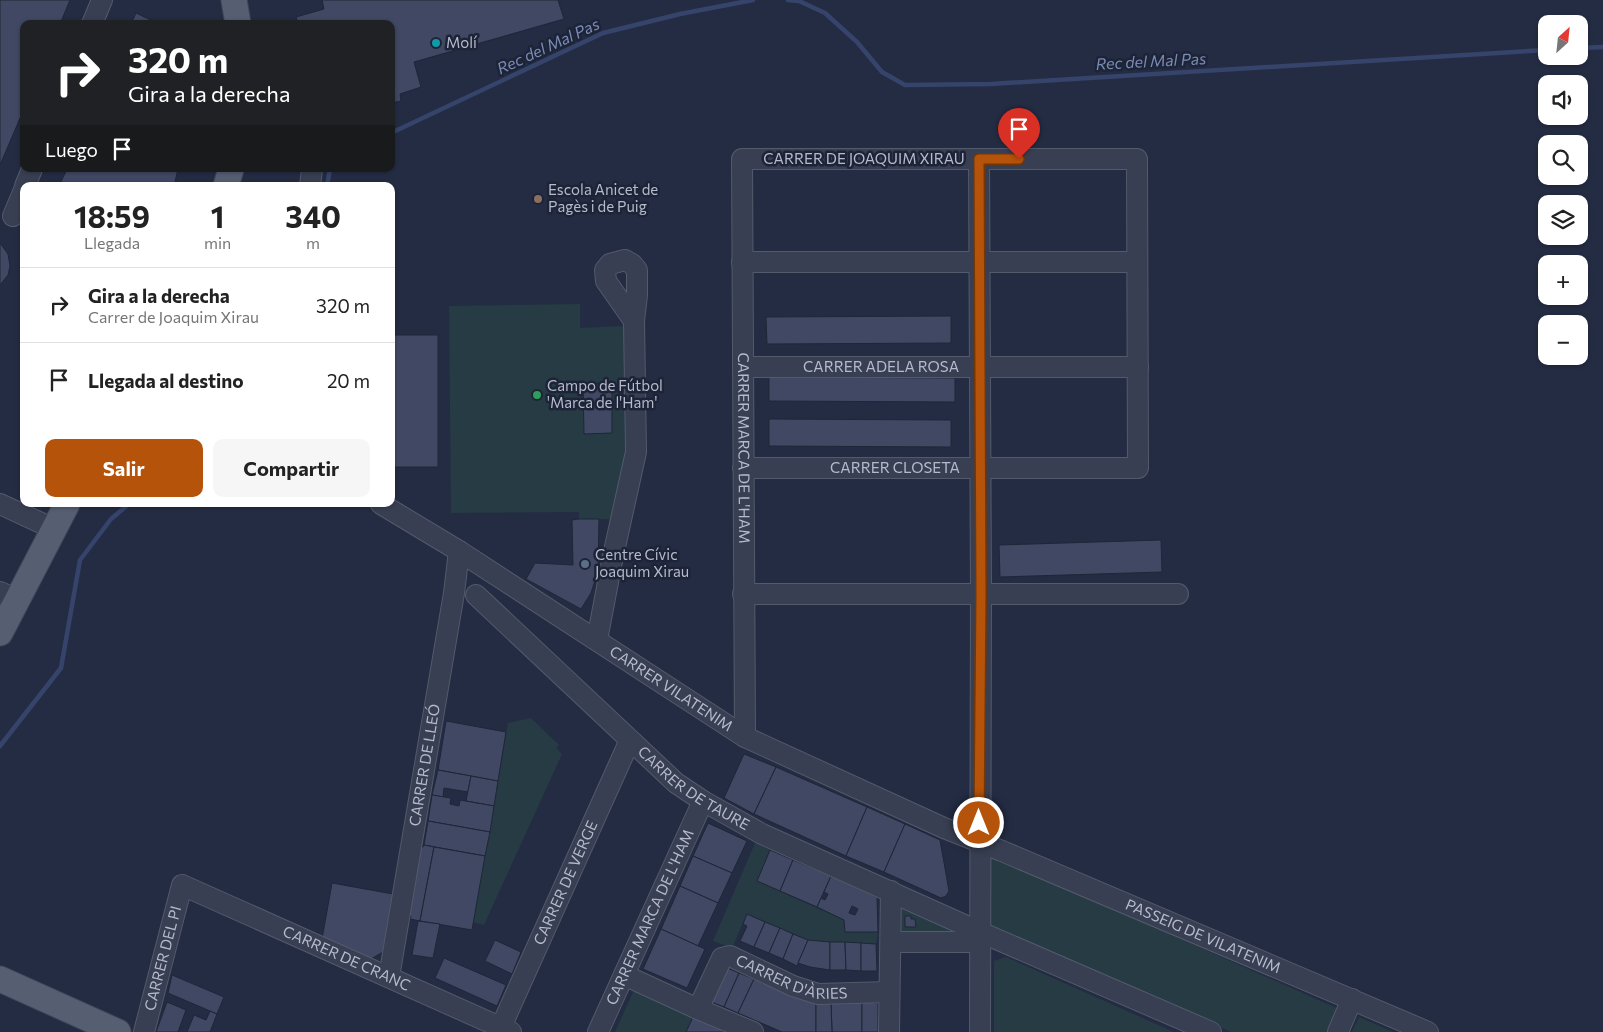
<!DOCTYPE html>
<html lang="es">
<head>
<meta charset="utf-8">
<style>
	body { margin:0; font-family:Commissioner,sans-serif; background:#f6f6f6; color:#222; height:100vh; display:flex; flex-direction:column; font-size:19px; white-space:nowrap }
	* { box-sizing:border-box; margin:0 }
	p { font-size:16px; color:#767676 }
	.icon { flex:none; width:28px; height:28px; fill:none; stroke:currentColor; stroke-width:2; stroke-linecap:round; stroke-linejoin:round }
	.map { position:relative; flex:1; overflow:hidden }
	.panel { position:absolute; left:20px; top:182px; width:375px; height:325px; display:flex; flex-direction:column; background:#fff; border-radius:10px; box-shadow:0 1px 4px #0004 }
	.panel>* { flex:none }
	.top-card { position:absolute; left:20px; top:20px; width:375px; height:152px; border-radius:10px; box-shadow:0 1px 4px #0004; background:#202124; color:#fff; overflow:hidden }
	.needle { width:32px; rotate:27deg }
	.fabs { position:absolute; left:1538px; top:15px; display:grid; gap:10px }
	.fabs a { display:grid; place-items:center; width:50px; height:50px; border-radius:10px; background:#fff; box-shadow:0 1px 4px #0004; font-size:25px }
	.pin { position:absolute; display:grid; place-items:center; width:42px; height:42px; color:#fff; margin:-51px -21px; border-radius:50% 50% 50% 0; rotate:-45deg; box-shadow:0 0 5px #0007 }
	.pin .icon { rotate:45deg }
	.me { position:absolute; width:55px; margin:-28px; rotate:0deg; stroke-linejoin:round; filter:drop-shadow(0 0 4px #0008) }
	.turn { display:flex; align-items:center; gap:18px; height:105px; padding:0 25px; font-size:22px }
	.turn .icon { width:65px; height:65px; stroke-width:2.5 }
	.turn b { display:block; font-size:35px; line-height:42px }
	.then { display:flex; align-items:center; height:48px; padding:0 25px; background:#0003; gap:10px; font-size:19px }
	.eta { display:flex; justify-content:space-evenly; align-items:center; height:85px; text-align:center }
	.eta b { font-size:30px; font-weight:700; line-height:35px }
	.button { display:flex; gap:10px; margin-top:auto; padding:10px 25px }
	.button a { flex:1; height:58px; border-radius:10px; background:#b45309; color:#fff; font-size:20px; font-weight:700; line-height:58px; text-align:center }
	.button a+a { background:#f6f6f6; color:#222 }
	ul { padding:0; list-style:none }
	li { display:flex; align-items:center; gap:15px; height:75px; padding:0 25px; border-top:1px solid #e0e0e0 }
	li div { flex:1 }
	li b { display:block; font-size:19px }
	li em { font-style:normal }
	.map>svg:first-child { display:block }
</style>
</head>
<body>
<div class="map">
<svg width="1603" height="1032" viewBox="0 0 1603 1032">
	<rect width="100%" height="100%" fill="#242c43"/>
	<g fill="#263b43">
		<path d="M580,304V328L624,326L625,462L611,519H579V512L451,513L449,306Z"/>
		<path d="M531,718L559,745L556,748L562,754L484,925L473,922L508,723Z"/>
		<path d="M755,843L770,850L757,881L844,920L845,932H878L876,944L808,940L747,914L732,948L713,941Z"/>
		<path d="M991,855L1341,1010L1332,1032H1231L988,924Z"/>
		<path d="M899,905L950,928L947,933L899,934Z"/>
		<path d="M1006,957L1174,1032H994V961Z"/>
		<path d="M634,990L693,1017L686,1032H615Z"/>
		<path d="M1359,1017L1393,1032H1352Z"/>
	</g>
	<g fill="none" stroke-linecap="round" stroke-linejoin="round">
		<g stroke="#36446b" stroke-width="4.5">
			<path d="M788,0L799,1L825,13L857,42L882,72L905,85L991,84L1546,50"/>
			<path d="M1579,48L1603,47"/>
			<path d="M391,133L603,33L680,14L753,0"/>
			<path d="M327,186L330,169"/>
			<path d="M0,746L61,668L80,560L111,519L129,504"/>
		</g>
	</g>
	<g fill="#404863" stroke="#1f2639" fill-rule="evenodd">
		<path d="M0,0H70L60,24H24V109L0,165Z"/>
		<path d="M322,0H558L564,19L414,62L421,87L400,94L401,101L391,103V24H298L296,17L324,9Z"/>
		<path d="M136,13L159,24H131Z"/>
		<path d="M67,169H178L174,186H59Z"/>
		<path d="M0,243L8,254L10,266L8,275L0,285Z"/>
		<path d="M951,316V343L767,344L766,317Z"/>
		<rect x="391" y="335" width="47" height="132"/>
		<path d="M769,377L955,378V402L769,401Z"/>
		<path d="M612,383V433L584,434L583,384Z"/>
		<path d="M769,419L951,420V447L769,446Z"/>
		<path d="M579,519H599L598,571L591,593L581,609L526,579L535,563L573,565L572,520Z"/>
		<path d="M1161,540L1162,572L1000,577L999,545Z"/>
		<path d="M446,721L506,732L498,781L438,770Z"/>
		<path d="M744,754L776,767L754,814L724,798Z"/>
		<path d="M776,767L867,807L846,856L754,814Z"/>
		<path d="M438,770L471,776L468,792L444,788L443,797L432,795Z"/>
		<path d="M471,776L498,781L494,806L466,801Z"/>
		<path d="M432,795L451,798L450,804L459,806L460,800L494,806L490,832L428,821Z"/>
		<path d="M867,807L905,824L884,872L846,856Z"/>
		<path d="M428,821L490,832L485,856L424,845Z"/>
		<path d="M708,823L747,841L732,873L693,856Z"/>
		<path d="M905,824L940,840L949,891L946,896L941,898L884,872Z"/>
		<path d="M424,845L434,847L420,921L410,919L411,916H409L421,847H423Z"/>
		<path d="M434,847L485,856L472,930L420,921Z"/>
		<path d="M770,850L793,860L780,891L757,881Z"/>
		<path d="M693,856L732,873L718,903L680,886Z"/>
		<path d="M793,860L831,876L817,907L780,891Z"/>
		<path d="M831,876L877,897L878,932H845L844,920L817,907L821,898L825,900L828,894L824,892ZM852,906L858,909L855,915L849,913Z"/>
		<path d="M332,883L393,894L383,952L371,959L322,939Z"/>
		<path d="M680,886L718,903L698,946L661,929Z"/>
		<path d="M747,914L765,922L754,947L740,941L747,926L743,924Z"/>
		<path d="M905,916H911V919H915L916,927H905Z"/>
		<path d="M418,921L440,924L433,958L412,955Z"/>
		<path d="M765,922L780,928L769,953L754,947Z"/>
		<path d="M780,928L793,934L783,959L769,953Z"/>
		<path d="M661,929L705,949L687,988L643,969Z"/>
		<path d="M793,934L808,940L797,966L783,959Z"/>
		<path d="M495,940L521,952L512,974L485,961Z"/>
		<path d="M808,940L830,942V970L810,967L798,963Z"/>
		<path d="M830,942H845L846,970H830Z"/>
		<path d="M845,942L861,943V971L846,970Z"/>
		<path d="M861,943L876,944L877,971H861Z"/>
		<path d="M444,958L506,985L497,1006L435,978Z"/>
		<path d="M725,967L739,973L724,1007L709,1001Z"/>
		<path d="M739,973L754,979L738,1013L724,1007Z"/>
		<path d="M172,975L224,997L217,1014L168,993Z"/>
		<path d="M756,978L762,981L761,982L765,984L766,982L772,985L771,987L778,990L816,1003V1032H782L738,1013L754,979L756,980Z"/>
		<path d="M167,1002L186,1010L178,1032H156Z"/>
		<path d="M862,1002V1032H832L831,1003Z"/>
		<path d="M862,1002L878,1003V1032H862Z"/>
		<path d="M816,1003H831L832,1032H816Z"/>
		<path d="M210,1011L217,1014L210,1032H187L194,1015L206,1020Z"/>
		<path d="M693,1017L726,1032H686Z"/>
	</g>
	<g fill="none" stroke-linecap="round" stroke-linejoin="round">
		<g stroke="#535a6c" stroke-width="22">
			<g id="minor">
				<path d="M92,24L102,0"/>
				<path d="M979,159L981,594L980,1032"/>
				<path d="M25,186L32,169"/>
				<path d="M310,186L312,169"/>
				<path d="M13,216L24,190"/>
				<path d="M742,262H1137"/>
				<path id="s1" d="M743,367H1138"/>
				<path id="s2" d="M743,468H1138L1137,159H742C743,352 744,544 745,737"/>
				<path d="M0,504L54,529"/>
				<path id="s3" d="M381,504L459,551L745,737L944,828L1002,851L1428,1032"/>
				<path d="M0,592L18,600"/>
				<path d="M743,594H1178"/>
				<path id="s4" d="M476,595L676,783L703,801L762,834L980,932L1211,1032"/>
				<path d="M597,640L613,556L636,452L634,321L637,295V270L632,264L625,260L610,264L605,270L606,281L634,321"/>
				<path d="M891,942H980"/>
				<path d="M624,975L698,1009L753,1032"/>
				<path id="s5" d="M389,977L454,593L459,551"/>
				<path id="s6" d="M698,1009L722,958L730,956L793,986L818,994L889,992"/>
				<path id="s7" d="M501,1027L630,740"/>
				<path id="s8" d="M144,1032L182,885L511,1032"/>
				<path id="s9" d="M598,1032L703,801"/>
				<path d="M889,1032L891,891"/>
				<path d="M1338,1032L1352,999"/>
			</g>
		</g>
		<g stroke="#42485b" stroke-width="27">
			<g id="major">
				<path d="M234,0L238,24"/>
				<path d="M226,186L231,169"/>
				<path d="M0,633L67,504"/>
				<path d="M0,979L118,1032"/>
			</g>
		</g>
		<use href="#minor" stroke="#383f52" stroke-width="20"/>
		<use href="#major" stroke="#565e72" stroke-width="25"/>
	</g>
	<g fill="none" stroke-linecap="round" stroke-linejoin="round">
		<g stroke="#753606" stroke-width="12">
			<path id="route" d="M979,823L981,594L979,159H1019"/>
		</g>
		<use href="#route" stroke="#b45309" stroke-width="9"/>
	</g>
	<circle fill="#0f9aa8" stroke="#1d2437" stroke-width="2" cx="436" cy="43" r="5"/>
	<circle fill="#8d6e63" stroke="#1d2437" stroke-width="2" cx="538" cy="199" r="5"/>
	<circle fill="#2e9e5b" stroke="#1d2437" stroke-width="2" cx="537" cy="395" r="5"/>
	<circle fill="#5c6f8a" stroke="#1d2437" stroke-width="2" cx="585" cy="564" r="5"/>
	<g text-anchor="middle" stroke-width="5" stroke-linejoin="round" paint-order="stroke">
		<g font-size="15" fill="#b5bacc" stroke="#1d2437" text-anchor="start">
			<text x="446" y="48">Molí</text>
			<text x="548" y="195">Escola Anicet de<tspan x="548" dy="17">Pagès i de Puig</tspan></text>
			<text x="547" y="391">Campo de Fútbol<tspan x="547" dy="17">'Marca de l'Ham'</tspan></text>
			<text x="595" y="560">Centre Cívic<tspan x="595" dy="17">Joaquim Xirau</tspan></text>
		</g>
		<g font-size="15" fill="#b5bacc" stroke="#1d2437">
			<text x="864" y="164">CARRER DE JOAQUIM XIRAU</text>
			<text dy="5" stroke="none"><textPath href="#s1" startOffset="138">CARRER ADELA ROSA</textPath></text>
			<text dy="5" stroke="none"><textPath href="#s2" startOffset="1388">CARRER MARCA DE L'HAM</textPath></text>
			<text dy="5" stroke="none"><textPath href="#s2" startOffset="152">CARRER CLOSETA</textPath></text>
			<text dy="5" stroke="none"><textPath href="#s3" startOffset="344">CARRER VILATENIM</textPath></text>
			<text dy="5" stroke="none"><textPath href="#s5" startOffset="215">CARRER DE LLEÓ</textPath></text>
			<text dy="5" stroke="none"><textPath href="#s4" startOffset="292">CARRER DE TAURE</textPath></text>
			<text dy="5" stroke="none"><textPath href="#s7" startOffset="158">CARRER DE VERGE</textPath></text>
			<text dy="5" stroke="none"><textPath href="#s9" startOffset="126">CARRER MARCA DE L'HAM</textPath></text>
			<text dy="5" stroke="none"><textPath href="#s3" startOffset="932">PASSEIG DE VILATENIM</textPath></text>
			<text dy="5" stroke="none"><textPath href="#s8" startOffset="76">CARRER DEL PI</textPath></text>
			<text dy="5" stroke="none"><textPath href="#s8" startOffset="332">CARRER DE CRANC</textPath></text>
			<text dy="5" stroke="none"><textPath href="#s6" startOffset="131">CARRER D'ÀRIES</textPath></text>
		</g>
		<g font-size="16" font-style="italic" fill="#7a8bb6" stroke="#1d2437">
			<text transform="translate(548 46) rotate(-25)" y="6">Rec del Mal Pas</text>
			<text transform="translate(1151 61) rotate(-3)" y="6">Rec del Mal Pas</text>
		</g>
	</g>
</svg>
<div class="fabs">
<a><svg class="needle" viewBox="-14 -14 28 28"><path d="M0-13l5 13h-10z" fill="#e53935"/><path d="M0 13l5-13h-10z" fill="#767676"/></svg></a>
<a><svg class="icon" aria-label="sound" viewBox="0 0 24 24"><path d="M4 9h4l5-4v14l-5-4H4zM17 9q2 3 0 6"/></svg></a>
<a><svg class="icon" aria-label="search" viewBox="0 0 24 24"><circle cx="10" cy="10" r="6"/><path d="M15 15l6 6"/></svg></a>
<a><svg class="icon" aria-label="layers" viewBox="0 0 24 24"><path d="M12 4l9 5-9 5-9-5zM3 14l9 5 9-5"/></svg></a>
<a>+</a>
<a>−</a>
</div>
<div class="pin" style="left:1019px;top:159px;background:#d93025"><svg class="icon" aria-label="arrive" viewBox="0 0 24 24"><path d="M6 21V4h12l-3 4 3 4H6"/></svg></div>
<svg class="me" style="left:979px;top:823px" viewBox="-20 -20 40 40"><circle r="17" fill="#b45309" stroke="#fff" stroke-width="3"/><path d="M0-11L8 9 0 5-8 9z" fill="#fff"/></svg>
<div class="top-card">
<div class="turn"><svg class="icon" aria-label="right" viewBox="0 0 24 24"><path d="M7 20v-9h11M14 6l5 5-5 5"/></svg><div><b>320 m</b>Gira a la derecha</div></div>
<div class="then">Luego<svg class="icon" aria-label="arrive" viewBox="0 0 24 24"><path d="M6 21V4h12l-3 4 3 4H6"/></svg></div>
</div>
<section class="panel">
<div class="eta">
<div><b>18:59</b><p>Llegada</p></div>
<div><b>1</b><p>min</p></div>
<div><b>340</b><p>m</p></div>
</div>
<ul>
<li><svg class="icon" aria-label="right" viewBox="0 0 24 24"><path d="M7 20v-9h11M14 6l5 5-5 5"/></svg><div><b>Gira a la derecha</b><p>Carrer de Joaquim Xirau</p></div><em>320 m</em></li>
<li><svg class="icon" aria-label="arrive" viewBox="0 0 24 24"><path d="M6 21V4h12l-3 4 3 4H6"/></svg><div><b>Llegada al destino</b></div><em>20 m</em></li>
</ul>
<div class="button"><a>Salir</a><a>Compartir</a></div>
</section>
</div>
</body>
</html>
